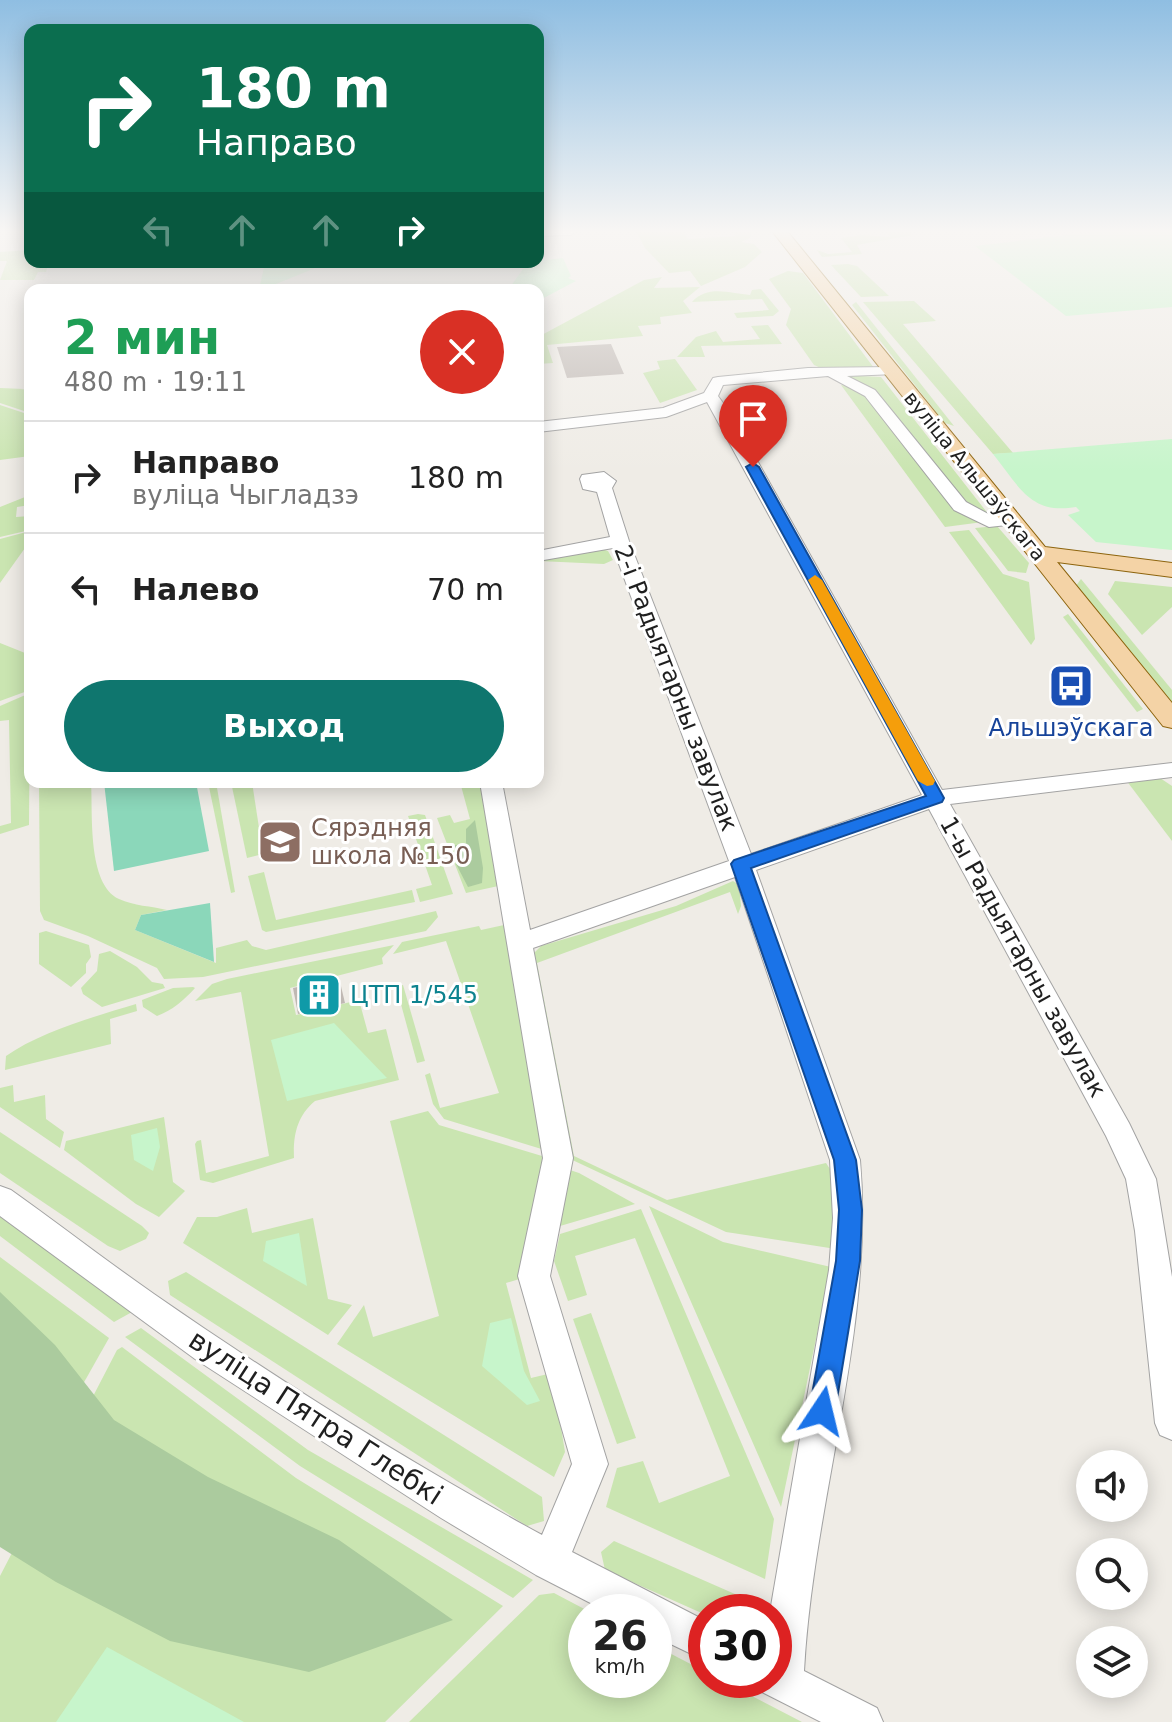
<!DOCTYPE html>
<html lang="ru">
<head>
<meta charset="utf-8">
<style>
	body { margin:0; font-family:"DejaVu Sans",sans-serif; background:#f2f2f2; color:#222; height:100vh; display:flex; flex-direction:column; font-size:30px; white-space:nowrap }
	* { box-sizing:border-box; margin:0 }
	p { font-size:26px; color:#767676 }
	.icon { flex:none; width:44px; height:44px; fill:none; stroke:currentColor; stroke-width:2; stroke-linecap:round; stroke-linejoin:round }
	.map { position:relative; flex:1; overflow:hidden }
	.details { position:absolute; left:24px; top:284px; width:520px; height:504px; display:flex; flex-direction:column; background:#fff; border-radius:16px; box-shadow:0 4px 20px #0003 }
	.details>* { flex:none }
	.top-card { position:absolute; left:24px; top:24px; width:520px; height:244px; border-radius:16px; box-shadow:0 4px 20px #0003; background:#0b6e4f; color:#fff; overflow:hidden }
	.fabs { position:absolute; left:1076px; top:1450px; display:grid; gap:16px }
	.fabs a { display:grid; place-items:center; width:72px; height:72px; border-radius:50%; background:#fff; box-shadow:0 4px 20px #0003; font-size:40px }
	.speed { position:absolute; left:568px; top:1594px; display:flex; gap:16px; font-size:40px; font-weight:700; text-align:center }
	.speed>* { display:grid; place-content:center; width:104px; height:104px; border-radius:50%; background:#fff; box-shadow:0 4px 20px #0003; line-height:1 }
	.speed small { font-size:20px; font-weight:400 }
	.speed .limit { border:12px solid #d22; background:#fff; color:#111 }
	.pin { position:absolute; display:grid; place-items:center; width:68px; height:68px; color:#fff; margin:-82px -34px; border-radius:50% 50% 50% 0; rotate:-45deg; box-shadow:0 0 8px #0007 }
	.pin .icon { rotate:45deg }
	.me { position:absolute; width:88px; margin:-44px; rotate:10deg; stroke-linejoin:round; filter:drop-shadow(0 0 6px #0008) }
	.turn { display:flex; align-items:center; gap:28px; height:168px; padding:0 40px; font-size:36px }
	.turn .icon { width:104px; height:104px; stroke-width:2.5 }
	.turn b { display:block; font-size:56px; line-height:68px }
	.lanes { display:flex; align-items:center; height:76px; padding:0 40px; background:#0003; justify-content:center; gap:40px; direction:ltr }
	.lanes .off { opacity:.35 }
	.round { display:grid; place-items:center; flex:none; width:84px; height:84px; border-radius:42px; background:#f2f2f2 }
	.head { display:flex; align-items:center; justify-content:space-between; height:136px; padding:0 40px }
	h1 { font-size:48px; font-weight:600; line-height:60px; color:#1e9e55 }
	.action { display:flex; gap:16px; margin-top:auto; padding:16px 40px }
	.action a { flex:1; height:92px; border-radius:48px; background:#0f766e; color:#fff; font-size:32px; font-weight:600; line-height:92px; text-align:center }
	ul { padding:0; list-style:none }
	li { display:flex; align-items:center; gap:24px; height:112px; padding:0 40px; border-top:2px solid #e0e0e0 }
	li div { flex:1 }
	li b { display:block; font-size:30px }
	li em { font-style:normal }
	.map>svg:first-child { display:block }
</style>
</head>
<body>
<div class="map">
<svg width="1172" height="1722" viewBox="0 0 1172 1722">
	<rect width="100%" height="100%" fill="#efece6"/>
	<g fill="#cae5b1">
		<path d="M636,231H683L688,239L736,236L733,231H752L750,238L741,242L754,244L762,252L745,267L701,286L690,271L669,273L645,248Z"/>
		<path d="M885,231H908L913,235L857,245L862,254L822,257L817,250L828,254L852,252L841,238L862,235L891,237Z"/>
		<path d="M30,250V262H49L46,272H38L34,280H0L7,261H0V252Z"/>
		<path d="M848,264L857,266L889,296L861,297L831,265Z"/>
		<path d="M788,271L803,273L874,368L823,369L814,365L786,325L791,309L769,279Z"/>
		<path d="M662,277L654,288L700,287L683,301L692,313L660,317L661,324L638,326L643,336L547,345L553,363L538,364V337L644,280Z"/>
		<path d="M761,289L779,311L773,316L737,318L734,313L769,310L762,299L692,302C708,284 732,294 750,295L752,290Z"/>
		<path d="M914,301L936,321L903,324L1013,453L993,454L863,302Z"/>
		<path d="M856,302L954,426L945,423L940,417L852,305Z"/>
		<path d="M768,325L782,344L701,346L705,357H677L696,337L716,331L723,342L760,339L751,326Z"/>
		<path d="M675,359L697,390L660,403L643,373L660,369L657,361Z"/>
		<path d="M842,375L881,377L989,515L963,503L874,391Z"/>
		<path d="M30,384V389L20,390H30V413L0,403V388L24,389Z"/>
		<path d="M841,385L857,387L983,522L945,527Z"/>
		<path d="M0,405L30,415V456L0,460Z"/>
		<path d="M30,495V505L17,507L16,517L30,516V530L0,537V507Z"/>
		<path d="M997,526L1029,563L1026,573L1008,571L975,528Z"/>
		<path d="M969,530L1003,574L1029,582L1035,639L1031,645L949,532Z"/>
		<path d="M30,531V541L0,583V539Z"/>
		<path d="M599,548L608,551L613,560L604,564L539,561Z"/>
		<path d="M1081,579L1172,690V708L1075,587Z"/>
		<path d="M1115,581L1172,587V607L1142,635L1108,594Z"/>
		<path d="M1068,614L1143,709L1137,712L1063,617Z"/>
		<path d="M0,643L30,655V690L0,701Z"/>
		<path d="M30,693L29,825L0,834V826L11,823L9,720L0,721V706Z"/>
		<path d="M1157,776L1172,786V841L1126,780Z"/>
		<path d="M39,782H91C93,814 87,884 119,899C134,906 151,906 167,910L141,915L135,930L216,963V948L247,940L252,946L266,950L436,911L438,917L426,931L203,977L164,979L157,968L88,936L44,920L40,911Z"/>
		<path d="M208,782H216L235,892L231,893Z"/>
		<path d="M231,782H252L263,854L247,858Z"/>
		<path d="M460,782H480L503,885L466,893L437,818L450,815L454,823L470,819Z"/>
		<path d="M418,814L425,815L453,894L420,902L416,889L432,885L408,816Z"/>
		<path d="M264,872L276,920L412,890L415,902L266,932L262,930L248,876Z"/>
		<path d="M733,881L739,885L741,906L738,914L730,892L537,963L574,1156L667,1200L826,1163L836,1178V1249L726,1232L566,1157L529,958L541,946L676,906Z"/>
		<path d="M504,925L548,1151L444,1119L433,1104L425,1075L430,1073L440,1108L499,1093L446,941L393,954L402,942L479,926L481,930Z"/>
		<path d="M46,931L89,945L91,957L86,964V973L71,987L39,964V933Z"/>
		<path d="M394,945L382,958L383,964L290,988L296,1015L359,1000L368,1033L386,1029L399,1080L315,1101C297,1116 293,1135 294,1158L213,1183L200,1180L195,1144L197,1141L201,1140L206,1173L269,1156L241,992L195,1001L212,984L227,979Z"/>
		<path d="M110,951L137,967L152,982L163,984L165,988L102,1007L83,994L81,988L97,971L99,954Z"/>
		<path d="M403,985L425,1061L417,1063L396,986Z"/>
		<path d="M193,987L195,988C184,1000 173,1010 157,1016L143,1007L142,1000L173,988Z"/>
		<path d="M136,1004L137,1011L110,1019L111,1044L5,1070L6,1056C40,1032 96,1016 136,1004Z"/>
		<path d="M13,1085L14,1102L45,1095L46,1119L64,1132L60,1148L0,1107V1088Z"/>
		<path d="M428,1111L439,1125L552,1159L526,1277L506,1283L531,1378L552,1373L565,1452L554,1477L337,1344L364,1305L373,1337L439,1316L390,1121Z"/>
		<path d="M164,1117L173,1182L185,1191L159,1217L136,1204L64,1150L66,1141Z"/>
		<path d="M0,1132L142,1226L149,1233L146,1239L120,1251L108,1246L0,1173Z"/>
		<path d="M570,1170L579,1173L635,1204L560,1226L556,1221Z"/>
		<path d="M649,1206L723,1242L831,1267L781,1507Z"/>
		<path d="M247,1208L252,1233L313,1218L328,1299L352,1305L328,1335L183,1243L197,1217H217Z"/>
		<path d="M641,1209L774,1519L765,1579L606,1507L617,1468L643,1461L659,1503L730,1476L635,1238L575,1256L587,1295L568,1301L554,1261L560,1234Z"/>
		<path d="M0,1215L132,1312L114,1322L0,1236Z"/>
		<path d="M0,1257L109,1338L0,1531Z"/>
		<path d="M186,1272L542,1497L544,1521L527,1526L170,1295L168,1281Z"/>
		<path d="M591,1313L636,1438L617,1444L573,1319Z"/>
		<path d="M141,1328L308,1450L533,1580L513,1598L300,1466L125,1337Z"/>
		<path d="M122,1347L296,1478L503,1606L385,1722H0V1576L117,1350Z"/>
		<path d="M614,1541L769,1609V1612H706V1615L605,1570L601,1552Z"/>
		<path d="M554,1593L590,1612H586V1680H654V1645L706,1672V1680H721L802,1722H409L539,1595Z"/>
	</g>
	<g fill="#abcb9e">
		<path d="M475,820L483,868L482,883L468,887L456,864V850L451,846L466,843V829Z"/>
		<path d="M0,1292L55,1345L114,1420L208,1477L339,1540L453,1620L309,1672L170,1641L56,1582L0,1547Z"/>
	</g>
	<g fill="#c7f5cb">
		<path d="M1101,231H1172V307L1066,316L975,246Z"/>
		<path d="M563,258L571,276L568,278L576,281L538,301V290H508L528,262Z"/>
		<path d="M265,263L318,267L271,286L260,285Z"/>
		<path d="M1172,439V550L1096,542L1068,515L1080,511L1076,507C1030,515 1019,486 993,454Z"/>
		<path d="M334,1023L387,1078L287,1101L271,1040Z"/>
		<path d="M157,1128L160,1147L153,1171L134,1160L131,1135Z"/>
		<path d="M299,1233L307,1286L263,1261L266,1241Z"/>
		<path d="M511,1318L524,1371L540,1401L527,1405L482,1366L490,1323Z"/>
		<path d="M107,1647L244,1722H56Z"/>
	</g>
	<g fill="#8bd7ba">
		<path d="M104,782H196L209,851L114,871Z"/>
		<path d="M210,903L214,962L135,930L141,915Z"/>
	</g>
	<g fill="#bfb8b3">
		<path d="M611,344L624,374L567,378L557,347Z"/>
		<path d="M339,978L345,1003L298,1014L293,988Z"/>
	</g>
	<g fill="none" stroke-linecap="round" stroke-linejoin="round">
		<g stroke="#a3a3a3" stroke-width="2">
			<g id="minor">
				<path d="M538,231H577L571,235L538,236Z"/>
				<path d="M891,367L896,368V374L847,376L875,390L966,502L992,516H1016L1019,520L1016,524L989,527L954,510L865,396L828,376L723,385L718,396L731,414L942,790L1172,763V777L950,804L1129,1123L1156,1179L1172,1277V1440L1160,1435L1155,1423L1135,1231L1126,1179L1106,1136L929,809L756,870L860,1160C875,1329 813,1501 804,1671L877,1708L883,1722H821L760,1691L755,1680H774V1612H770L771,1606L829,1270L833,1218L830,1160L735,877L533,948L573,1158L550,1276L608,1464L572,1552L706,1621V1661L654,1636V1612H608L536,1575L441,1518L195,1359L0,1216V1186L11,1190C59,1224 105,1260 154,1294C278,1380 408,1462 542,1535L572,1464L518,1276L543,1158L480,782H502L530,930L729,861L613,548L538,561V551L610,537L597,492L583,489L580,479L582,475L604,472L616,481L612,488L629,541L751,854L922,795L707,402L666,417L538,432V422L663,408L704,393L713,378L718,377L808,368Z"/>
			</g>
		</g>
		<g stroke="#8d640d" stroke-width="2">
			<path id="major" d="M772,231H787L1045,547L1172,563V577L1057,562L1172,703V728L1163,726Z"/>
		</g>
		<use href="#minor" fill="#fff" fill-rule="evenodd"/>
		<use href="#major" fill="#f4d3a6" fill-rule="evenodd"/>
	</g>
	<linearGradient id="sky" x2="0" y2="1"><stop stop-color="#8fbee2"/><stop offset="0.49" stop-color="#f8f6f4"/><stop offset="1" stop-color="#f8f6f4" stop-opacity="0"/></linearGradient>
	<rect width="1172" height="472" fill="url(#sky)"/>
	<path fill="#1a73e8" stroke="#114b97" stroke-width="2" d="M753,463L759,467L944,798L942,802L751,868L856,1160L862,1210L860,1261L835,1411L831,1420L822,1423L813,1420L809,1411L836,1261L839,1210L834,1160L731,864L734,860L926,796L746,467Z"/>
	<path fill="#f59e0b" d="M815,575L822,580L935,781L933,785L927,786L918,781L808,580Z"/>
	<defs>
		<g id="bus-square" transform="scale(2.3)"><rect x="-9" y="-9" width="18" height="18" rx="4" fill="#1a4fb4" stroke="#fff"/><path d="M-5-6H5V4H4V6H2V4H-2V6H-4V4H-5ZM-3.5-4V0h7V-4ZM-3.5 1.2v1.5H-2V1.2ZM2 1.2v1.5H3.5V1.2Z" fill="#fff"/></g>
		<g id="school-square" transform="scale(2.3)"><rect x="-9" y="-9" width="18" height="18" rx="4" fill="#8d6e63" stroke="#fff"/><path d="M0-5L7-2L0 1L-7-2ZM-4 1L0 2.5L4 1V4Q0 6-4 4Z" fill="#fff"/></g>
		<g id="building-square" transform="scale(2.3)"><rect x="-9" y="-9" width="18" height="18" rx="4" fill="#0f9aa8" stroke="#fff"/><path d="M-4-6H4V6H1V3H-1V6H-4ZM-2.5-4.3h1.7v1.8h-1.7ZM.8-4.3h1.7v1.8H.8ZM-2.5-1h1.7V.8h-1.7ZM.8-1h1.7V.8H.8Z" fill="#fff"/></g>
	</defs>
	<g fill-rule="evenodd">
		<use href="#bus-square" x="1071" y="686"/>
		<use href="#school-square" x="280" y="842"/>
		<use href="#building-square" x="319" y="995"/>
	</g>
	<g text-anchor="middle" stroke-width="6" stroke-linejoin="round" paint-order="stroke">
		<g font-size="20" fill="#1f1f1f" stroke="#fff">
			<text transform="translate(975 476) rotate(51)" y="7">вуліца Альшэўскага</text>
		</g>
		<g font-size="24" fill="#1f1f1f" stroke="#fff">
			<text transform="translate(676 688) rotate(69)" y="8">2-і Радыятарны завулак</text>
			<text transform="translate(1023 957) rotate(61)" y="8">1-ы Радыятарны завулак</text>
		</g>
		<g font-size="24" fill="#164399" stroke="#fff">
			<text x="1071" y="736">Альшэўскага</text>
		</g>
		<g font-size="24" fill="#785e54" stroke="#fff" text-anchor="start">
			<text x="311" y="836">Сярэдняя<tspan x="311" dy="28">школа №150</tspan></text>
		</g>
		<g font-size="24" fill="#0d838f" stroke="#fff" text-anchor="start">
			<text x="350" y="1003">ЦТП 1/545</text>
		</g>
		<g font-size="28" fill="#1f1f1f" stroke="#fff">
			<text transform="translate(316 1417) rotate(33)" y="10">вуліца Пятра Глебкі</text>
		</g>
	</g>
</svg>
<div class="fabs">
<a><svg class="icon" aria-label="sound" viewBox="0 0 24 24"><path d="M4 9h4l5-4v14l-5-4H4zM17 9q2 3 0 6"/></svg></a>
<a><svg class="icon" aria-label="search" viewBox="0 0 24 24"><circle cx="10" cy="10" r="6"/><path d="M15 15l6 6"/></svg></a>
<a><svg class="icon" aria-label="layers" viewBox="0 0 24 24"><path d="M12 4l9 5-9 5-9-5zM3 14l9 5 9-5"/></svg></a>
</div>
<div class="speed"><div>26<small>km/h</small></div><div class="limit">30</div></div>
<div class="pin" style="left:753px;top:467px;background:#d93025"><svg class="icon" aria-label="arrive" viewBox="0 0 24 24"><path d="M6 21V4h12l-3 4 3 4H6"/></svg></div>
<svg class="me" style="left:822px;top:1411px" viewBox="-20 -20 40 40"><path d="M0-17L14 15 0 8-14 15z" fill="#1a73e8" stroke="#fff" stroke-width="4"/></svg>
<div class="top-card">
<div class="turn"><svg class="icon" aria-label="right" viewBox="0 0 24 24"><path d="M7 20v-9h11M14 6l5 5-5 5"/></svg><div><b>180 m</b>Направо</div></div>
<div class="lanes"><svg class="icon off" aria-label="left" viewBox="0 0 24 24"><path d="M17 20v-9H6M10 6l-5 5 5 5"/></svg><svg class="icon off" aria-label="ahead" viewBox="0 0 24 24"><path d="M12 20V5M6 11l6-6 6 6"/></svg><svg class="icon off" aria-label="ahead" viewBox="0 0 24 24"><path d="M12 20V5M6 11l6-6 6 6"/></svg><svg class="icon" aria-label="right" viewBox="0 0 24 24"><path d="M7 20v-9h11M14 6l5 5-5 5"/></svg></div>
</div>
<section class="details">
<div class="head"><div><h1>2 мин</h1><p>480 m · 19:11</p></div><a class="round" style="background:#d93025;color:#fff"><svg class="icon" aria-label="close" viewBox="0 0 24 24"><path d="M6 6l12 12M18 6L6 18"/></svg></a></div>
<ul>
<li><svg class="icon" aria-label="right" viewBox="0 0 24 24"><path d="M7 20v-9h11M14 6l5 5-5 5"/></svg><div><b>Направо</b><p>вуліца Чыгладзэ</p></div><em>180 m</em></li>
<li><svg class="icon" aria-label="left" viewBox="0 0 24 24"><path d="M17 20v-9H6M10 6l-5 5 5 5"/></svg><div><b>Налево</b></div><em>70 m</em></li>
</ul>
<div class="action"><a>Выход</a></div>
</section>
</div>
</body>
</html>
